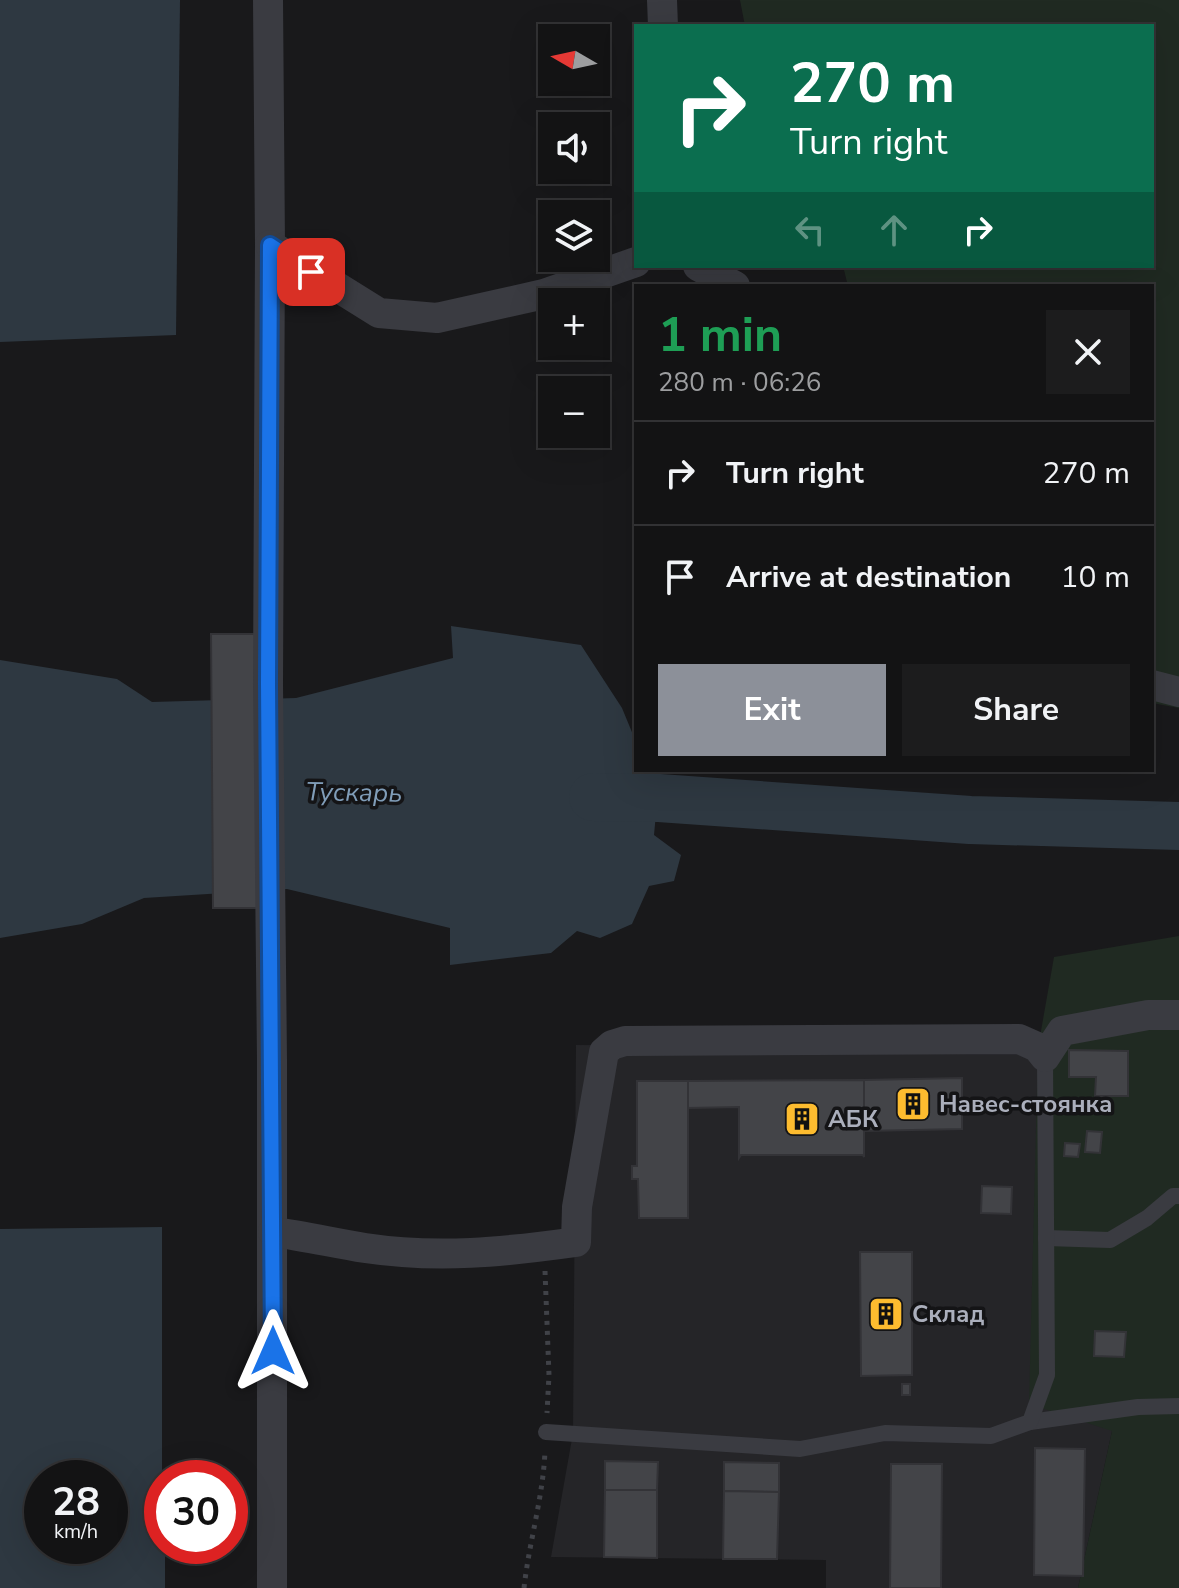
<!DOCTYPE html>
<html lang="en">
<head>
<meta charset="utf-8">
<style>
	body { margin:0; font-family:"Nunito Sans",sans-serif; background:#1c1c1d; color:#f1f3f6; height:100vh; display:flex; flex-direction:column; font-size:30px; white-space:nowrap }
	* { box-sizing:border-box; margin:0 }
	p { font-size:26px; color:#9d9ea0 }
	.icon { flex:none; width:44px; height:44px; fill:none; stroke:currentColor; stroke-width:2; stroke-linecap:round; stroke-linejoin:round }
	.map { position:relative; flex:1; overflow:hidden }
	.sheet { position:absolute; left:634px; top:284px; width:520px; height:488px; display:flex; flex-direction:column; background:#131314; border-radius:0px; box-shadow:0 8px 32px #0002,0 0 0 2px #323234 }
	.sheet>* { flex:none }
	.banner { position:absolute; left:634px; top:24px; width:520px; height:244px; border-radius:0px; box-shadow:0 8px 32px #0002,0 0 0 2px #323234; background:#0b6e4f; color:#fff; overflow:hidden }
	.needle { width:52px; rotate:279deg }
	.buttons { position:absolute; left:538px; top:24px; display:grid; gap:16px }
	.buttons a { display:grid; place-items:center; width:72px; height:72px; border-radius:0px; background:#131314; box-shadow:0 8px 32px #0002,0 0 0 2px #323234; font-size:40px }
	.speed { position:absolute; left:24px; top:1460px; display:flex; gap:16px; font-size:40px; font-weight:700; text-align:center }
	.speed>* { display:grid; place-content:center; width:104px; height:104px; border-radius:50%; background:#131314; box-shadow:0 8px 32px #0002,0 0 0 2px #323234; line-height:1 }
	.speed small { font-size:20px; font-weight:400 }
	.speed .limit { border:12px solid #d22; background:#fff; color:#111 }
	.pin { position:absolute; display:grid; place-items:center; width:68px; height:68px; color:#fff; margin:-34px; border-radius:16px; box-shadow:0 4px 12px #0006 }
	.me { position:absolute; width:88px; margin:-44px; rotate:0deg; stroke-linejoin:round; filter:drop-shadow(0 0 6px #0008) }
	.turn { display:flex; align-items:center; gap:28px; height:168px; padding:0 24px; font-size:36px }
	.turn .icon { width:104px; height:104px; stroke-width:2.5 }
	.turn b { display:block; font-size:56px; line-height:68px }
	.lanes { display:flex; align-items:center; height:76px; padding:0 24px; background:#0003; justify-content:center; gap:40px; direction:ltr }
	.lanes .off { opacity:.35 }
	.round { display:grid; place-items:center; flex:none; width:84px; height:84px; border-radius:0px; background:#1c1c1d }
	.overview { display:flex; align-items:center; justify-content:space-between; height:136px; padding:0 24px }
	h1 { font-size:48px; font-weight:700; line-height:60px; color:#1e9e55 }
	.cta { display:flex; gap:16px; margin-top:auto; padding:16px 24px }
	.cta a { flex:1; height:92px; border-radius:0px; background:#8c9099; color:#fff; font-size:32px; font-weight:700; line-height:92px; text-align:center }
	.cta a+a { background:#1c1c1d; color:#f1f3f6 }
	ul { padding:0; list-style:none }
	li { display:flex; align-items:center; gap:24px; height:104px; padding:0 24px; border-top:2px solid #323234 }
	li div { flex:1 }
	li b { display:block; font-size:30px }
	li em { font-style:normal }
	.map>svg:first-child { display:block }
</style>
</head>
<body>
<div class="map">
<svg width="1179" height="1588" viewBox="0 0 1179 1588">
	<rect width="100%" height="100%" fill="#19191b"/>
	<path fill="#252528" d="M576,1045L1038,1048L1112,1431L1078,1588H826V1560L551,1557L573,1433Z"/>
	<g fill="#202a22">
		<path d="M740,0H1179V708L1152,703V286H848L843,266H1152V26H745Z"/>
		<path d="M1179,936V1588H1078L1112,1431L1029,1404L1038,1048L1054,957Z"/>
	</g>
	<g fill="#2e3841" fill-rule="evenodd">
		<path d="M0,0H180L176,335L0,342Z"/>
		<path d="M451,626L581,645L622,708L636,742V770H660L654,835L681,855L674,881L649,886L632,924L600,938L577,931L551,953L450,965V928L287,889L144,898L82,924L0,938V660L117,679L152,702L296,698L453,658Z"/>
		<path d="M162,1227V1546H165V1588H0V1229ZM42,1478H110V1546H42Z"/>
	</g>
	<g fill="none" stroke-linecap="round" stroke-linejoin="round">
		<path stroke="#2e3841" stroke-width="48" d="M593,797L659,798L970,820L1179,826"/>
	</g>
	<g fill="#434448" stroke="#333337" stroke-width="2">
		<path d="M211,634H256L258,908H213Z"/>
		<path d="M1069,1050L1128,1051V1096H1095L1096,1077H1069Z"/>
		<path d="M962,1078V1129L864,1131V1080Z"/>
		<path d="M864,1080V1157L863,1155H741L739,1158V1107L688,1108V1081Z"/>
		<path d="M637,1081H688V1218H639L638,1179H632V1166H637Z"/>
		<path d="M1087,1131L1102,1132L1100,1153L1085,1152Z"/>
		<path d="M1065,1143L1080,1144L1078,1157L1064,1156Z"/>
		<path d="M982,1186L1012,1187L1011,1214L981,1213Z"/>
		<path d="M860,1252H912V1375L861,1376Z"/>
		<path d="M1095,1331L1126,1332L1124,1357L1094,1356Z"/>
		<rect x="902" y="1384" width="8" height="11"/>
		<path d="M1035,1448L1085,1449L1083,1576L1034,1575Z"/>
		<path d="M605,1461L658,1462L657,1490H605Z"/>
		<path d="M724,1462L779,1463V1492L724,1491Z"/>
		<path d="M891,1464H942L941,1588H890Z"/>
		<path d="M605,1490H657V1558L604,1557Z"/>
		<path d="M724,1491L779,1492L777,1559H723Z"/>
	</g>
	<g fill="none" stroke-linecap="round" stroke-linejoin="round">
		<g stroke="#404248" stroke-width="5" stroke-dasharray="4 6" stroke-linecap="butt">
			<path d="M545,1271L549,1375L547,1413"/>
			<path d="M524,1588C529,1542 543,1498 545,1451"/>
		</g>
		<g stroke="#3a3b41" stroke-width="16">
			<path d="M1046,1238L1110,1240L1147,1218L1173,1196H1179"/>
			<path d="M1030,1422L1138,1407L1179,1406"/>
			<path d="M546,1432L800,1449L885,1433L991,1436L1030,1422L1047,1375L1045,1057"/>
		</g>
		<g stroke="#3a3b41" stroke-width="30">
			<path d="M268,0L270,245L268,684L272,1060V1588"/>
			<path d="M662,0L663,26"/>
			<path d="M270,245L379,313L437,318L544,294L636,262"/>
			<path d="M698,266L735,286"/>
			<path d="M1152,685L1179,692"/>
			<path d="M273,1232C304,1236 334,1243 365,1248C438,1259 504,1252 576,1242L577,1207L604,1052L612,1045L625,1041L1019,1039L1037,1047L1045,1057L1062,1031L1148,1015H1179"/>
		</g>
	</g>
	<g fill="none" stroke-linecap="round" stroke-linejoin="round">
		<g stroke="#114b97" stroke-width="20">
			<path id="route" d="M273,1351L268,684L270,245L311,272"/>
		</g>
		<use href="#route" stroke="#1a73e8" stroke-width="14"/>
	</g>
	<defs>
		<g id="building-square" transform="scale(1.8)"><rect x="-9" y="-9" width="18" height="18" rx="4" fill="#fdbc2f" stroke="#141416"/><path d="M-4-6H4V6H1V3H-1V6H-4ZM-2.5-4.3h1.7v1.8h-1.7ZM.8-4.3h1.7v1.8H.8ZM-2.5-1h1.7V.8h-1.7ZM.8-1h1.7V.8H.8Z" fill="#111"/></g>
	</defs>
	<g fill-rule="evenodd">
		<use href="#building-square" x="913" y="1104"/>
		<use href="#building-square" x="802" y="1119"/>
		<use href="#building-square" x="886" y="1314"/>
	</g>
	<g text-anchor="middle" stroke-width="7" stroke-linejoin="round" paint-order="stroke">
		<g font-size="24" font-weight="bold" fill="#abafbc" stroke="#141416" text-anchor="start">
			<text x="939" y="1112">Навес-стоянка</text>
			<text x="828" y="1127">АБК</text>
			<text x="912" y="1322">Склад</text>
		</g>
		<g font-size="26" font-style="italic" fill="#809db8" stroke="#141416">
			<text transform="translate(354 792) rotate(1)" y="9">Тускарь</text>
		</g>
	</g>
</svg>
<div class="buttons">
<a><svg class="needle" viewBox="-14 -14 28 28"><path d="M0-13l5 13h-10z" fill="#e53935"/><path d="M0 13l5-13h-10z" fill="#9d9ea0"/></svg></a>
<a><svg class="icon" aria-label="sound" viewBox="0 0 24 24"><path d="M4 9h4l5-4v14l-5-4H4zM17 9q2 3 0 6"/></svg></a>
<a><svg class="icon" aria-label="layers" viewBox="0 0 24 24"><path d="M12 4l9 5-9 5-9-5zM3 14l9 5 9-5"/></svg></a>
<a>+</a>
<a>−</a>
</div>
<div class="speed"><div>28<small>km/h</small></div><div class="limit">30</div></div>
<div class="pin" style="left:311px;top:272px;background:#d93025"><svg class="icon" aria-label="arrive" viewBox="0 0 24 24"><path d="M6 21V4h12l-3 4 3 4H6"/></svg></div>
<svg class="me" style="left:273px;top:1351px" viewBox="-20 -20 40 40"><path d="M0-17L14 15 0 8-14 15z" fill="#1a73e8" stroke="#fff" stroke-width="4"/></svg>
<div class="banner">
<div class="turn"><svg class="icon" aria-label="right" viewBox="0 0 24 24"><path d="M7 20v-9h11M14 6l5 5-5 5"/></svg><div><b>270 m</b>Turn right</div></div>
<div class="lanes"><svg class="icon off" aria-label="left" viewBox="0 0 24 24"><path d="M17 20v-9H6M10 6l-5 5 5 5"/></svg><svg class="icon off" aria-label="ahead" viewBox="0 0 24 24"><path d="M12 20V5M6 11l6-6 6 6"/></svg><svg class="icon" aria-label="right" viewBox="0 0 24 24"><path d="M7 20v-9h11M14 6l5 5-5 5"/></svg></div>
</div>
<section class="sheet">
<div class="overview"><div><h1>1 min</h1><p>280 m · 06:26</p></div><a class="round"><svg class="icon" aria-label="close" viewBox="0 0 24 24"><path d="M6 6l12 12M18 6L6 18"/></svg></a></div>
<ul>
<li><svg class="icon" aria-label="right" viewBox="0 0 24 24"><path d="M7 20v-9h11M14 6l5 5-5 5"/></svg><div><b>Turn right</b></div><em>270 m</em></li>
<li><svg class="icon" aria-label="arrive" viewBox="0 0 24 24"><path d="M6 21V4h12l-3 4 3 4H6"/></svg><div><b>Arrive at destination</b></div><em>10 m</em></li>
</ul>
<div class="cta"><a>Exit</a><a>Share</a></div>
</section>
</div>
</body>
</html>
